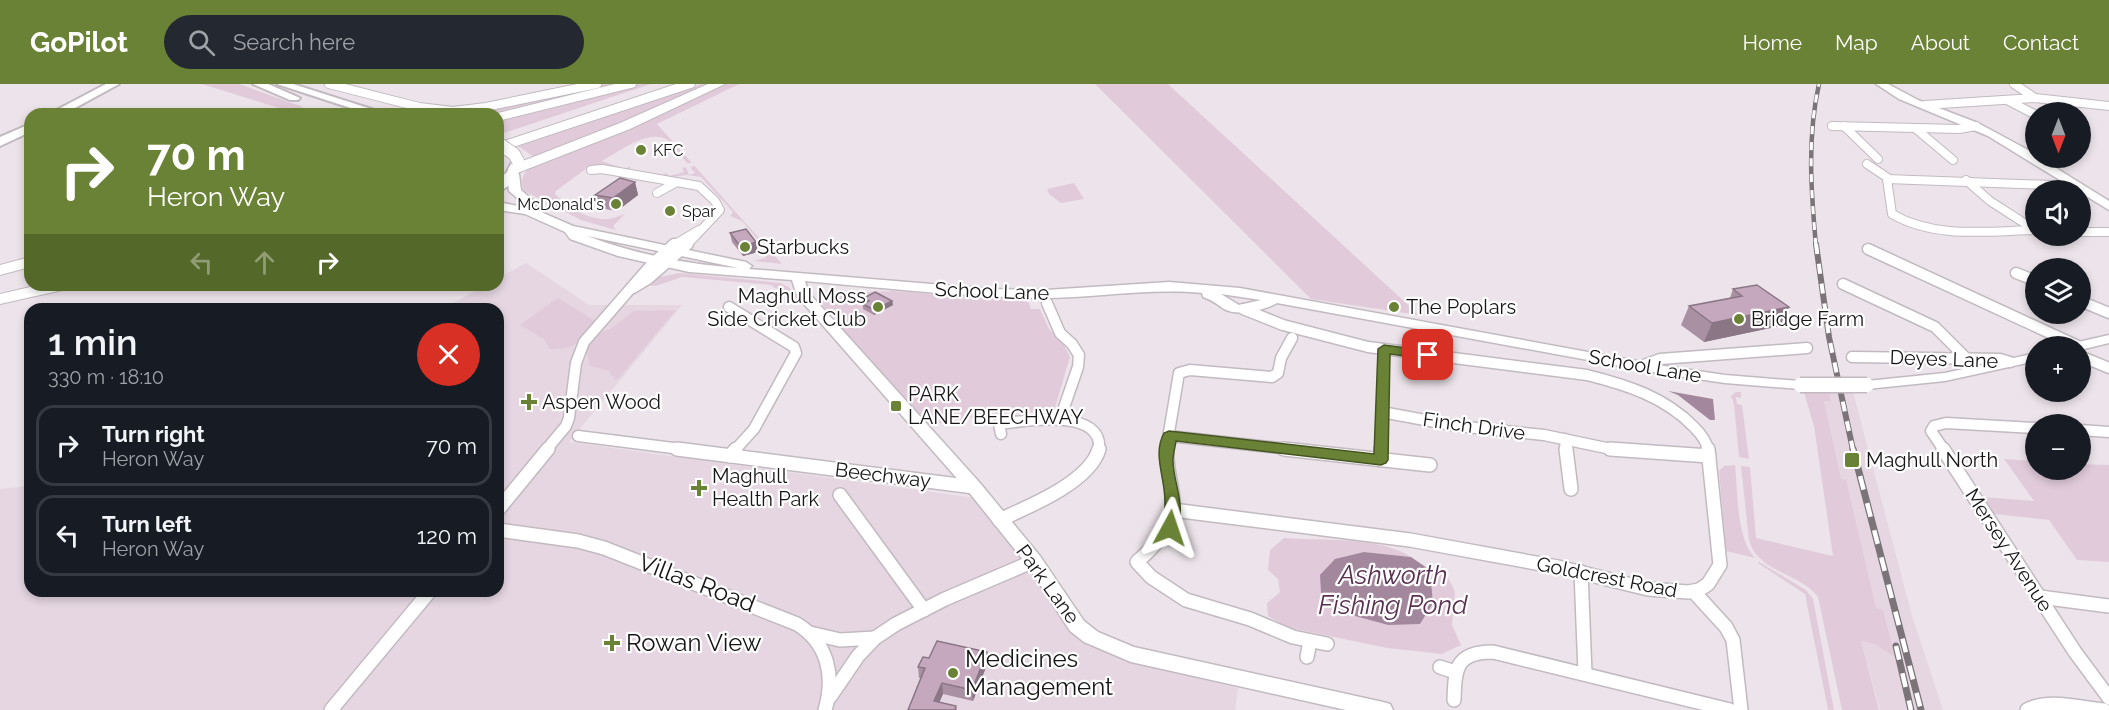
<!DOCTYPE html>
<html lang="en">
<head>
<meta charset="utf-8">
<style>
	body { margin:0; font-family:Raleway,sans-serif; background:#242831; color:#f1f3f6; height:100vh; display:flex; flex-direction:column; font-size:22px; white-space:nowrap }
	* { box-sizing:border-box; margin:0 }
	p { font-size:20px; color:#9ea1a6 }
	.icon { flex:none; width:33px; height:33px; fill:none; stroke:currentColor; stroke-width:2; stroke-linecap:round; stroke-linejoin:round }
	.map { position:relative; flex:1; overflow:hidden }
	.sheet { position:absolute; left:24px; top:219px; width:480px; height:294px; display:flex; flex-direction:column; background:#171b24; border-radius:18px; box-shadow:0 3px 9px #0003 }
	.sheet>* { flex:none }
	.hud { position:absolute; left:24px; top:24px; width:480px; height:183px; border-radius:18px; box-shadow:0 3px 9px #0003; background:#6a8235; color:#fff; overflow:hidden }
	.needle { width:39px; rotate:180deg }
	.buttons { position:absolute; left:2025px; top:18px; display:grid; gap:12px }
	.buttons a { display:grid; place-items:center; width:66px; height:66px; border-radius:50%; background:#171b24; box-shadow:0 3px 9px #0003; font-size:30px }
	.pin { position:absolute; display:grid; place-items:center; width:51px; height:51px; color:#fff; margin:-26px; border-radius:12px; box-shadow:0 3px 9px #0006 }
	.me { position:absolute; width:66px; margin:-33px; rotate:5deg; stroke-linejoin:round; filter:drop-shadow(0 0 4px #0008) }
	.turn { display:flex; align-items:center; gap:21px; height:126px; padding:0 24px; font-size:27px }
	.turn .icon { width:78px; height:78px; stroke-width:2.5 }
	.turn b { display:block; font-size:42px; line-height:51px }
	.lanes { display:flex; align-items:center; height:57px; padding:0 24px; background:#0003; justify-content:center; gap:30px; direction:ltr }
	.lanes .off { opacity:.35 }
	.round { display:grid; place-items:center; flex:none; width:63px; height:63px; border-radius:32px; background:#242831 }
	.headline { display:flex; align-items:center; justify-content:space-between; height:102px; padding:0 24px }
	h1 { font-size:36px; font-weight:600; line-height:45px }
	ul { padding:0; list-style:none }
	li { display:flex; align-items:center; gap:18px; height:81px; margin:0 12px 9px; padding:0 12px; border:3px solid #363941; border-radius:18px }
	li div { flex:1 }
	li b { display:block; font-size:22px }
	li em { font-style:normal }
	header { display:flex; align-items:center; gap:36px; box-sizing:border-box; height:84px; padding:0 30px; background:#6a8235; color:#fff }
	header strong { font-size:28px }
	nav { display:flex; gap:33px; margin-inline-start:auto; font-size:21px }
	.search { width:420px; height:54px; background:#242831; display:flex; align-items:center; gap:15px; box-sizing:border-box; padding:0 21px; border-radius:33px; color:#9ea1a6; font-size:22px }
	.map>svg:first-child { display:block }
</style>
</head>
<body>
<header>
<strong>GoPilot</strong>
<div class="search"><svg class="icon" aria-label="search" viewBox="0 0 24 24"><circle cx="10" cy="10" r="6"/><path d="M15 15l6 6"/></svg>Search here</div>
<nav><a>Home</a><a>Map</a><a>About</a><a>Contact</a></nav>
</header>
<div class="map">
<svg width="2109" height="626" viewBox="0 0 2109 626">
	<rect width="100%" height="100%" fill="#ece4ea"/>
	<g fill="#e5d6e1">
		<path d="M526,179L589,221H682L569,358L975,414L1085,560L1115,573L1238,604L1235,626H0V405L30,402V507H498V225H442L486,201H498V194Z"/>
		<path d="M1804,308H1853L1912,532L1943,626H1880L1857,542L1814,342Z"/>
	</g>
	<g fill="#e1cbdb">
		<path d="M202,0H239L303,23L296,26L310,30H298Z"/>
		<path d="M604,0H620L498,30H451Z"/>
		<path d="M634,0H651L501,50L498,48V35Z"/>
		<path d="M701,0H716L534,73L518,62Z"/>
		<path d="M726,0H739L657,40L782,180L754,177L765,174L769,169L742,137L730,132L733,128L701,93L687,91L671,93L639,88L662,91L666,89L669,92L684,88L682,84L686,83L689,91L695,89L690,83L694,82L692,79H687C681,73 675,62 669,57C650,43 619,68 602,77L625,85L630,82V85L587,84L556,107L555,110C568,123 588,136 607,135C613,135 620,131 625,130L613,142L616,146L581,136L524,107C519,96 524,87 533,81Z"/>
		<path d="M1095,0H1168L1419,231L1311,215Z"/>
		<path d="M1074,99L1084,115L1061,119L1049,110L1047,105Z"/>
		<path d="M680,189L781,199L790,204L799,215L793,217L771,201L682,193L656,202L646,201L655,194Z"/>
		<path d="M893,207L1028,216L1031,225H1040L1049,245L1064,261L1070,273L1054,327L989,331L929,341L838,240L842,237C837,230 829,231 821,219C833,207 875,208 893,207Z"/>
		<path d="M558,214L597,238C582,256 574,267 549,265L545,256L520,241Z"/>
		<path d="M676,226L618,295L615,296L609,287L590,282L586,266L598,250L610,245L634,227Z"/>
		<path d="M1736,308H1741V314L1736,313L1737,320L1742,321L1749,375L1739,373L1734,320L1731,312Z"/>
		<path d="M1804,308H1829L1831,317H1824L1841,395L1846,396L1876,524L1883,526L1895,573L1875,560L1861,557L1879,626H1842L1818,513C1800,489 1757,488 1749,456L1741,382L1750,383L1756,454L1833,472L1814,342Z"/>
		<path d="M2004,375L2035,377L2036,386H2080L2081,380L2109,381V478L2077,476L2049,436L1994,430L1982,413L2034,417Z"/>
		<path d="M1735,381C1738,407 1736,454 1755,474L1726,467L1719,387L1724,382Z"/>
		<path d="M1284,454C1322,457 1379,452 1411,473L1364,468L1321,509L1344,529L1388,541L1433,519L1430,486L1443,483L1455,508L1452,541L1461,561L1442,570L1387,564L1286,543L1268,532L1267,519L1280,508L1278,495L1268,486L1270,466Z"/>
		<path d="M1759,478L1806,506L1813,515L1834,626H1828L1805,510L1758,479Z"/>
	</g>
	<g fill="#a3879c">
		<path d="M1668,307L1713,315L1715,336H1710L1678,311Z"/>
		<path d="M1364,468L1411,473L1430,486L1433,519L1420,540L1388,541L1344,529L1321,509L1320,491L1335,475Z"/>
	</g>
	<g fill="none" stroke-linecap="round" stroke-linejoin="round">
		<g stroke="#c2bac0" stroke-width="10">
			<g id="street-far2">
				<path d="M329,0L419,23L453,27L486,23L597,0"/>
				<path d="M2014,0L2035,14"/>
				<path d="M2007,16L2036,31"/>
				<path d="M1925,21L2035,14L2109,22"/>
				<path d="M1832,42L1959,45L1976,42"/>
				<path d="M1844,42L1878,75"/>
				<path d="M1915,44L1953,76"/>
				<path d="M1867,80L1888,94"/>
				<path d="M591,86L602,85L699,102L715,117L720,126L686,162"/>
				<path d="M1966,96L1990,117L2035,146"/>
				<path d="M657,109L675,99"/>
				<path d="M2036,146C1988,147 1935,155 1892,130L1887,95L2076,102"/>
				<path d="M2080,148H2109"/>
				<path d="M672,162L699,146"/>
			</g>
		</g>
		<g stroke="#c2bac0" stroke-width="13">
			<g id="street-far1">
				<path d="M1868,165L2078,262"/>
				<path d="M2016,189L2036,197"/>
				<path d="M1843,200L1935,243L1966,274"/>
				<path d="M633,204L648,195L688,160"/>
				<path d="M2080,217L2109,229"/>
				<path d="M1047,219L1060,249L1072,260L1079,271L1078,283L1060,335"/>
				<path d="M729,223L794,263L796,269L754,345L735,366"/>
				<path d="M1243,225L1283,241L1368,263L1587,291C1627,301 1665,313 1694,343C1700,349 1707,358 1708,366"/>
				<path d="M2080,272L2109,284"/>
				<path d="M1852,273L2000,275L2010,278"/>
				<path d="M1641,282L1660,275L1807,264"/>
				<path d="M1382,328L1457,342L1544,351L1611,365L1629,366"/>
				<path d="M2080,346L2109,348"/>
				<path d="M1001,350L999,340C1023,337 1104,323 1099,366"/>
				<path d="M578,352L689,366"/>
				<path d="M1169,352L1298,366"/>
				<path d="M1565,355L1566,366"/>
				<path d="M546,366L566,342L569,334L576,279L584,258L651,181L674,160"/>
				<path d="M1166,366L1179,289L1190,286L1272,293L1278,289L1281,274L1292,254"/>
				<path d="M1381,366L1384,265"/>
				<path d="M1944,366L1931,347L1934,342L1946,339L2036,344"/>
			</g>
		</g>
		<g stroke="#c2bac0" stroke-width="16">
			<g id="street">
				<path d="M677,365L974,403"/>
				<path d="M1167,365C1166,378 1169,389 1171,402C1179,435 1161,457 1137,478L1151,493L1186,516L1250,535L1293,553L1327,560"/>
				<path d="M1284,365L1430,381"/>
				<path d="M1566,365L1571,405"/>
				<path d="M1610,365L1709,372"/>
				<path d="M1943,365L2075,568L2109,614"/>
				<path d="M730,372L736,365"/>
				<path d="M1381,376V365"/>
				<path d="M840,411L924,526"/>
				<path d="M498,426L548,365"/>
				<path d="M1173,426L1410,456L1558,483L1648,505L1688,508L1699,506L1708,500L1720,481L1708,365"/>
				<path d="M999,436C1028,423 1090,398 1099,365"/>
				<path d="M498,446L578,457L604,464L797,540C828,559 835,592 825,626"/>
				<path d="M1581,488L1585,589"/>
				<path d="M1694,508L1726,543L1733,556L1741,626"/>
				<path d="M2040,513L2109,522"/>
				<path d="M810,549L840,556L875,554"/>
				<path d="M1307,573L1310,557"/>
				<path d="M1440,583L1455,588"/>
				<path d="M830,613L858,572L875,554L896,540L945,515L1034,477"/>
				<path d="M1454,616C1455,584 1456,568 1493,568L1730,626"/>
				<path d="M331,626L430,507"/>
				<path d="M2027,626C2048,614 2081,624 2104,626"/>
			</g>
		</g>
		<g stroke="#c2bac0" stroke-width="3">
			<g id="secondary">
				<path d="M1876,0H1888L1918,16L1978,39L2030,67L2036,71V74H2040L2109,117V126L1988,52L1899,15Z"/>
				<path d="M513,87L519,90L521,106L536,119L534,125L573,142L746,178L752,182L749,185L992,205L1046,206L1169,198L1240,204L1664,282L1725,291L1800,297L1807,301L1800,305L1725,299L1664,290L1277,219C1265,226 1237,233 1224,225C1217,220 1212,216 1203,213L1202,209C1148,204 1096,214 1042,214C963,213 884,204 805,197L808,208L980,399L1040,472L1084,537L1098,548L1134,563L1383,618L1390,620L1393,626H1346L1131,578L1084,558L1070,547L1028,482L968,407L797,212L792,196L689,188L618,172L570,155L565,148L525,130L498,126V118L523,123L524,120L509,107L507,90ZM587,152L738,184C685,180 636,170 587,152ZM1221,210L1261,216L1239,221Z"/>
				<path d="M2109,251V259L2080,266V262H2072L2074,259Z"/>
				<path d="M2036,269V277L1945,297L1867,305L1860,301L1867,297L1945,289Z"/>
			</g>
		</g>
		<g stroke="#c2bac0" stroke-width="4">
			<g id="primary">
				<path d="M106,0H119L64,30H49Z"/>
				<path d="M253,0H268L300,14L298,16H290Z"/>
				<path d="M277,0H293L387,30H369Z"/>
				<path d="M30,40V48L0,62V53Z"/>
				<path d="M518,73L524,77C519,90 512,103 498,107V96L507,88L514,74Z"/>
			</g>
		</g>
		<g stroke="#c2bac0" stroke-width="2">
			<g id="highway">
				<path d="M615,0H636L635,3L498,37V30H494Z"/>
				<path d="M676,0H695L694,3L498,68V59Z"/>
				<path d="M708,0H725L630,45L520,88L515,89L508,85L510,82L620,39Z"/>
				<path d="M30,173V183L0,191V181Z"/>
				<path d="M39,201H70L67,205L0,220V210Z"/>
			</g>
		</g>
		<use href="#street-far2" stroke="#fff" stroke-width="8"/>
		<use href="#street-far1" stroke="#fff" stroke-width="10"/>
		<use href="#street" stroke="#fff" stroke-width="13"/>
		<use href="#secondary" fill="#fff" fill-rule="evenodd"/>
		<use href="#primary" fill="#fff" fill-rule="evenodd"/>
		<use href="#highway" fill="#fff" fill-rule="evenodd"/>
		<g stroke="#7a7478" stroke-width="4.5">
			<path id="rail-far2" d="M1816,162C1811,107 1807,54 1819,0"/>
		</g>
		<g stroke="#7a7478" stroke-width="6">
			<path id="rail-far1" d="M1816,160L1829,253L1853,366"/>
		</g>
		<g stroke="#7a7478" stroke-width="7">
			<g id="rail">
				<path d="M1853,365L1921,626"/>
				<path d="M1896,562L1911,626"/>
			</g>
		</g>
		<use href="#rail-far2" stroke="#fff" stroke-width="3" stroke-dasharray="8" stroke-linecap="butt"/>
		<use href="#rail-far1" stroke="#fff" stroke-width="4" stroke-dasharray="10" stroke-linecap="butt"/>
		<use href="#rail" stroke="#fff" stroke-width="4.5" stroke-dasharray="14" stroke-linecap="butt"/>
		<g stroke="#c2bac0" stroke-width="17" stroke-linecap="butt">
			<path id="secondary-bridge" d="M1800,301H1867"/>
		</g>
		<g stroke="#c2bac0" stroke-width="14" stroke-linecap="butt">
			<path id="primary-bridge" d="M498,59L514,70L518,77"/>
		</g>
		<use href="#secondary-bridge" stroke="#fff" stroke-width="14"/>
		<use href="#primary-bridge" stroke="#fff" stroke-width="12"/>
	</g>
	<g fill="#a990a3">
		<path d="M635,98L638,111L617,127L599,124L595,111Z"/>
		<path d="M730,149L758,168L743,172L732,158Z"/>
		<path d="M1733,205L1780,242L1704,258L1681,241L1689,222L1730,214Z"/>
		<path d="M864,214L892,217L893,221L874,231L863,225V220L865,219Z"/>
		<path d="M987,568L988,578L973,617L943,610L939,618L956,622L957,626H908L921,594H919L918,583L929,574Z"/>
	</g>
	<g fill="#8a7685">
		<path d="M635,98L638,111L617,127L613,114Z"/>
		<path d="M756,158L758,168L743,172L741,163Z"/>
		<path d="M892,217L893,221L874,231V226Z"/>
		<path d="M1789,223L1780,242L1704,258L1712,239Z"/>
		<path d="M987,568L988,578L973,617L972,606Z"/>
		<path d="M942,599L943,610L936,626L934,617Z"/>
	</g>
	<g fill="#c5a8be" stroke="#8a7685" stroke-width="1.5">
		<path d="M620,94L635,98L613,114L595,111Z"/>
		<path d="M746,145L756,158L741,163L730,149Z"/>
		<path d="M1757,201L1789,223L1712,239L1689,222L1742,212L1733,205Z"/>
		<path d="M875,208L892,217L874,226L863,220L869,217L864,214Z"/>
		<path d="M937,557L987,568L972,606L942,599L934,617L956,622L955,626H908L925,584L918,583L923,573L929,574Z"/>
	</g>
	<path fill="#6a8235" stroke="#455422" stroke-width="1.5" d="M1384,261L1428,267L1434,271L1428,275L1390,270L1388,376L1386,379L1381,381L1176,357C1175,364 1173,370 1173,376C1173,400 1188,424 1175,447H1164L1162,444C1165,431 1166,419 1164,405C1162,387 1154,367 1164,349L1169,347L1374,370L1378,265Z"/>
	<g fill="#6a8235" stroke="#fff" stroke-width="2">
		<circle cx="641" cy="66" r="6"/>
		<circle cx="616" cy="120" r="6"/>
		<circle cx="670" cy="127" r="6"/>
		<circle cx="745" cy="163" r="6"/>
		<circle cx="878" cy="223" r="6"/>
		<circle cx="1394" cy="223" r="6"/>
		<circle cx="1739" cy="235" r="6"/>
		<path d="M526 309h6v6h6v6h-6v6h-6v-6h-6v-6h6z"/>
		<rect x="890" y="316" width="12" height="12" rx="3"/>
		<rect x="1844" y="368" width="16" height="16" rx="3"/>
		<path d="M696 395h6v6h6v6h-6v6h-6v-6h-6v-6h6z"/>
		<path d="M609 550h6v6h6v6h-6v6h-6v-6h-6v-6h6z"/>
		<circle cx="953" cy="589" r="6"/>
	</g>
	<g text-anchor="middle" stroke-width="4.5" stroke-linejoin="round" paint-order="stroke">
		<g font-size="16" fill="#181517" stroke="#fff" text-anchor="start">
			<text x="653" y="72">KFC</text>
			<text x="604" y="126" text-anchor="end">McDonald's</text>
			<text x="682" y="133">Spar</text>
		</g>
		<g font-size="20" fill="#181517" stroke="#fff" text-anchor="start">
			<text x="757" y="170">Starbucks</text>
			<text x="866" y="219" text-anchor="end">Maghull Moss<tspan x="866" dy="23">Side Cricket Club</tspan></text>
			<text x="1406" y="230">The Poplars</text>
			<text x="1751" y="242">Bridge Farm</text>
			<text x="908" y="317">PARK<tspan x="908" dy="23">LANE/BEECHWAY</tspan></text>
			<text x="542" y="325">Aspen Wood</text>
			<text x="1866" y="383">Maghull North</text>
			<text x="712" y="399">Maghull<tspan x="712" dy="23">Health Park</tspan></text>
		</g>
		<g font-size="20" fill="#181517" stroke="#fff">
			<text transform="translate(992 207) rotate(2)" y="7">School Lane</text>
			<text transform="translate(1944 275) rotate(2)" y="7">Deyes Lane</text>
			<text transform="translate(1645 282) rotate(10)" y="7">School Lane</text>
			<text transform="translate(1474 342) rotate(8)" y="7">Finch Drive</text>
			<text transform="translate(883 391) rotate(7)" y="7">Beechway</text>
			<text transform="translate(2009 466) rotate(57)" y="7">Mersey Avenue</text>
			<text transform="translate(1607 493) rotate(11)" y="7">Goldcrest Road</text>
			<text transform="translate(1048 500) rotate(54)" y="7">Park Lane</text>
		</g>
		<g font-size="24" fill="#181517" stroke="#fff">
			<text transform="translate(697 499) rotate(21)" y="8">Villas Road</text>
		</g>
		<g font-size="24" fill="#181517" stroke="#fff" text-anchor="start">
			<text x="626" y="567">Rowan View</text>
			<text x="965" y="583">Medicines<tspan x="965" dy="28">Management</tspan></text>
		</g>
		<g font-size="26" font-style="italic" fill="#5a3152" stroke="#fff">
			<text x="1393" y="500">Ashworth<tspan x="1393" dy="30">Fishing Pond</tspan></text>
		</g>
	</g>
</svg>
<div class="buttons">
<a><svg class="needle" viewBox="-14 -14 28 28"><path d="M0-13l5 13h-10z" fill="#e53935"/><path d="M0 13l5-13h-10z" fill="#9ea1a6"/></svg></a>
<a><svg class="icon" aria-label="sound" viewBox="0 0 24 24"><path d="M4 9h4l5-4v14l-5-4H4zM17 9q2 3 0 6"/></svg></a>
<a><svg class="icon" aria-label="layers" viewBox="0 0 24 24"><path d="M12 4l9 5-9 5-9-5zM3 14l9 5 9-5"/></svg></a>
<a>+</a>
<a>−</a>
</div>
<div class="pin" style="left:1428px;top:271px;background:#d93025"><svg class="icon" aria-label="arrive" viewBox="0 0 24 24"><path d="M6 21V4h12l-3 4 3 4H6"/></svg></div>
<svg class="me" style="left:1170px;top:444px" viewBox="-20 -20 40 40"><path d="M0-17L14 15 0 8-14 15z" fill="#6a8235" stroke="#fff" stroke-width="4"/></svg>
<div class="hud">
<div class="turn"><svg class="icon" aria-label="right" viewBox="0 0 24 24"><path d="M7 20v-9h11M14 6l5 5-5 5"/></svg><div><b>70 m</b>Heron Way</div></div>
<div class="lanes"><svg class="icon off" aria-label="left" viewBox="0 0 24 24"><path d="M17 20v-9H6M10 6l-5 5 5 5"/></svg><svg class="icon off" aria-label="ahead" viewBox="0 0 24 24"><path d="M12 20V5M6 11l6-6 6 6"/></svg><svg class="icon" aria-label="right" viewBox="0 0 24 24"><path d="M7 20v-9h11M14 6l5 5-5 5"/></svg></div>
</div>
<section class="sheet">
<div class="headline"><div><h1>1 min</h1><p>330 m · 18:10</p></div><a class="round" style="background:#d93025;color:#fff"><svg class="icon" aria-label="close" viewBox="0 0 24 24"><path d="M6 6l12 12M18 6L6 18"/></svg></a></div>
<ul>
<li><svg class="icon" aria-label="right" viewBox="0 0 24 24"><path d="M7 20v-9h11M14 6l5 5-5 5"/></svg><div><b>Turn right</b><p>Heron Way</p></div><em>70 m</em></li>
<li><svg class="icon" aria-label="left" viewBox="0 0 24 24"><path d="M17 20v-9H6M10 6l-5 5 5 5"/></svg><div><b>Turn left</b><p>Heron Way</p></div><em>120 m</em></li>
</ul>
</section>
</div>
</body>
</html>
